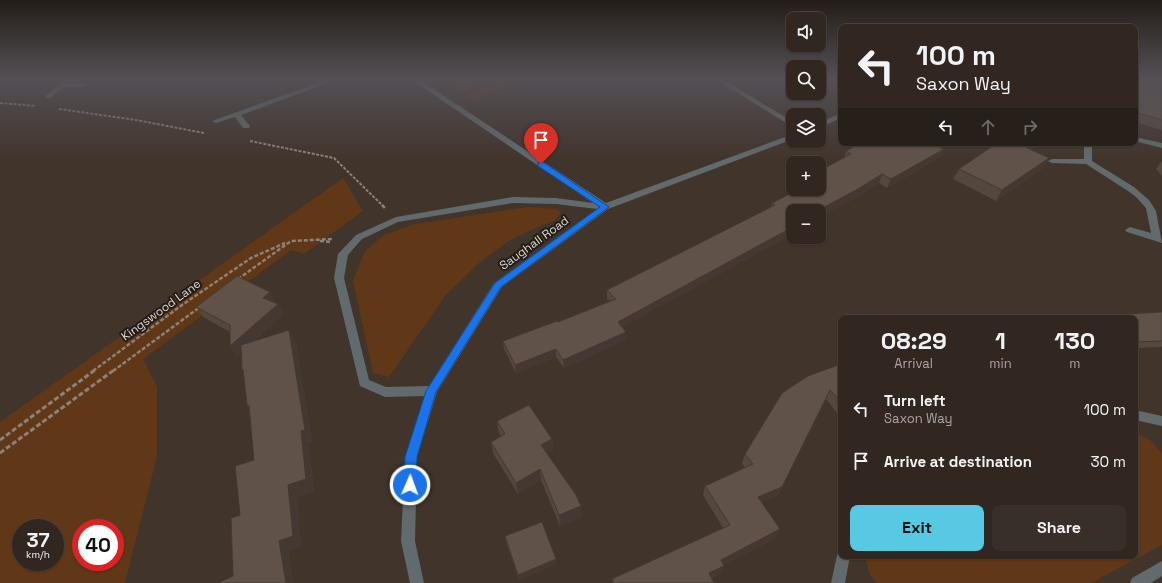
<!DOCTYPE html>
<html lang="en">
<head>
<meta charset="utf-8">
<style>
	body { margin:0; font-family:"Space Grotesk",sans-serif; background:#392f29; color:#f1f3f6; height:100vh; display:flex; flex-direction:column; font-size:15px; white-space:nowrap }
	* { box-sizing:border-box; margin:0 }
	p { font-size:13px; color:#a8a5a5 }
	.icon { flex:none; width:22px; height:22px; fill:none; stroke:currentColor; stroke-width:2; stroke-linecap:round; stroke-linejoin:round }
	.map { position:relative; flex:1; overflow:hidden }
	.details { position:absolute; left:838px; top:315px; width:300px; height:244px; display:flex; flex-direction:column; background:#312720; border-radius:8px; box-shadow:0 1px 3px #0004,0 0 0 1px #4c443e }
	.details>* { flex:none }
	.guide { position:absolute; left:838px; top:24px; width:300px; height:122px; border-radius:8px; box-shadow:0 1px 3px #0004,0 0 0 1px #4c443e; background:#312720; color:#f1f3f6; overflow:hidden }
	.controls { position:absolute; left:786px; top:12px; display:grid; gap:8px }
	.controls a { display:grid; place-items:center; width:40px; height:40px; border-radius:8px; background:#312720; box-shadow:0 1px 3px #0004,0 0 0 1px #4c443e; font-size:20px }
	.speed { position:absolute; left:12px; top:519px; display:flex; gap:8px; font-size:20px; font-weight:700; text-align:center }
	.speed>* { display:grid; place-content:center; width:52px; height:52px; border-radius:50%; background:#312720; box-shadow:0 1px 3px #0004,0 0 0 1px #4c443e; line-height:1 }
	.speed small { font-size:10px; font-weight:400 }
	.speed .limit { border:6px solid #d22; background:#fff; color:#111 }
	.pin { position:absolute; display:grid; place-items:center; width:34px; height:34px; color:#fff; margin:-41px -17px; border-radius:50% 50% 50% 0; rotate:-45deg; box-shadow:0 0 4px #0007 }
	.pin .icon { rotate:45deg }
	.me { position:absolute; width:44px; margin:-22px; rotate:2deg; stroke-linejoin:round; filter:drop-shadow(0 0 3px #0008) }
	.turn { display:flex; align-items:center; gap:14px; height:84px; padding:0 12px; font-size:18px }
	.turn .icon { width:52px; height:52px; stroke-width:2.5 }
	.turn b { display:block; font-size:28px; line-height:34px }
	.lanes { display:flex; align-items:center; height:38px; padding:0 12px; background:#0003; justify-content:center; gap:20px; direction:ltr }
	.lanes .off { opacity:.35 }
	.eta { display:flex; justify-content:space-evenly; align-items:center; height:68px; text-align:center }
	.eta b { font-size:24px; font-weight:700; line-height:28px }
	.primary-button { display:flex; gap:8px; margin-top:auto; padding:8px 12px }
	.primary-button a { flex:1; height:46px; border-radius:8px; background:#57c9e3; color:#111; font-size:16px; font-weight:700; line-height:46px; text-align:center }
	.primary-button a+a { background:#392f29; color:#f1f3f6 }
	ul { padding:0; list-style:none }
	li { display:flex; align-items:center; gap:12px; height:52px; padding:0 12px }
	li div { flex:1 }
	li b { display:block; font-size:15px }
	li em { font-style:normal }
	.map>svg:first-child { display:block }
</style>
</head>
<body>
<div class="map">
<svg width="1162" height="583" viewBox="0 0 1162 583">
	<rect width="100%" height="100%" fill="#41342b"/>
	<g fill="#613817" fill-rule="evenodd">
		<path d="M437,78H494L461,93Z"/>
		<path d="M504,78H529L473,101L464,96Z"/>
		<path d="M343,178L363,211L304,254L291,250L143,359L157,387V456L125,583H0V422ZM21,528H55V562H21ZM81,528H115V562H81Z"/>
		<path d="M528,207L556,209L561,212L555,220L538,227L510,240L479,263L445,296L389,377L373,373L353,281L365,251L384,235L415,224Z"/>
		<path d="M1135,432L1150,440L1162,453V545L1091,583H878L870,575L865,556H1135Z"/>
	</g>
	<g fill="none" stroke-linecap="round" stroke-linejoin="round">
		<g stroke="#8d827b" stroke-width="2" stroke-dasharray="3 1.5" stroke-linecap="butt">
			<path d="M0,103L36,106"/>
			<path d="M59,109L136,120L204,133"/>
			<path d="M250,141L334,158L383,206"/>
		</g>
		<g stroke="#8d827b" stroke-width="2.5" stroke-dasharray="4 2" stroke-linecap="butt">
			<path d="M382,205L385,208"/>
			<path d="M320,241L331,242"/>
			<path d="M238,279L291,241L333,239"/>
			<path d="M93,371L182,305L251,258L285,243"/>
			<path d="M113,371L200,307"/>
		</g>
		<g stroke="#8d827b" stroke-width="3" stroke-dasharray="5 2.5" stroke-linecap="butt">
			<path d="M0,440L95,370"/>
			<path d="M0,453L114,370"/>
		</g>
		<g fill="#616a6c" fill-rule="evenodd">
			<path d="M66,78H73L68,83H83L86,85L83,87H64L50,98H46V96Z"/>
			<path d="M331,78H341L241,115L250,126L249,128H243L235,117L216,123L212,121Z"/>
			<path d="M409,78H417L606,203L793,134V139L608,209L502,287L437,392L417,457L415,541L424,583H410L401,541L405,457L425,396L385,397L360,386L334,278L338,254L356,235L396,217L513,197L556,198L593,203ZM513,203L556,204L597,209L494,283L429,386L386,387L369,380L344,278L348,255L362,239L398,222Z"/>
			<path d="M713,78H721L793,122V127Z"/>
			<path d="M841,113V118L819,128V123Z"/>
			<path d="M1135,137L1162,143V148L1135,141Z"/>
			<path d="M1090,143H1102L1092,147V161L1134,187L1149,200L1156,211L1162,243L1127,232L1125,230L1130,227L1151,233L1146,208L1136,197L1128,191L1086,164L1052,163L1048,161L1052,159H1084V146Z"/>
			<path d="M1135,410L1162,416V426L1135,420Z"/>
			<path d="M841,550V556H850L845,583H831L838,551Z"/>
			<path d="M1162,561V576L1151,583H1130L1132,578Z"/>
		</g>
	</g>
	<g fill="#53473e">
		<path d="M1135,78H1162V130L1135,122Z"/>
		<path d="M997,143H1042L1031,149L1049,158L1043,168L996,201L953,179L959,169Z"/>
		<path d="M944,149L940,157L887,188L879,183L855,198L819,217V211H793V231L790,232L789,236L622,327L626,332L625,340L564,368L556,357L516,373L504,349L503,341L558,322L610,301L607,299V290L771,207L772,203L819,189V171L844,158L846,151Z"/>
		<path d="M1162,161V176L1156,169Z"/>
		<path d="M275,302L274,303L278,304L283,314L254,341L289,330L296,344L312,442L308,443L314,491L297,497L301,547L288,552L293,583H220L233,576L240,515L254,460L249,408L247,405L244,372L242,369L241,352L237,356L230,346V332L203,317L196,307Z"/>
		<path d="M1162,312V347L1135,348V318H1089L1091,316Z"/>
		<path d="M841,364V411L837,413L826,399L778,495L762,502L776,538L724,564V566L721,573L712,578L714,583H612V579L723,528L703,495L705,486L745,468L742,463L745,454Z"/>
		<path d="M497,421L552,439L553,451L547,453L581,506V517L560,526L541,480L518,494L493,453L491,442L501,436L499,433Z"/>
		<path d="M505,536L556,564L519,580L506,542Z"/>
	</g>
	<g fill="#433932">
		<path d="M1032,143H1042L1023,154L1028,145Z"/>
		<path d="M944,149L940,157L887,188L891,179Z"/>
		<path d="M1049,158L1043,168L996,201L1002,190Z"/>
		<path d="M882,174L879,183L855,198L819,217V211H817Z"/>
		<path d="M793,224V231L790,232L789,236L617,330L618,322Z"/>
		<path d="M270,292L275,302L268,308L263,298Z"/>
		<path d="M278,304L283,314L237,356L230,346Z"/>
		<path d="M289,330L296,344L312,442L308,443L314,491L297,497L301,547L288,552L293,583H286L279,541L288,485Z"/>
		<path d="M626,332L625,340L564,368L563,360Z"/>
		<path d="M556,349V357L516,373L515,365Z"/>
		<path d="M826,399L778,495L755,506L758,497Z"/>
		<path d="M841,405V411L837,413Z"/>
		<path d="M552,439L553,451L542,456L541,445Z"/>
		<path d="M540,469L541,480L518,494L516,483Z"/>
		<path d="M581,506V517L560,526L559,515Z"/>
		<path d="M780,529L776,538L718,567L721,560Z"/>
		<path d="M556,559V564L519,580L518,575Z"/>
		<path d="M724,566L721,573L706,581L709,573Z"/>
	</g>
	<g fill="#605248" stroke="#433932">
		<path d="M1135,78H1162V120L1135,112Z"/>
		<path d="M860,143H931L944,149L891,179L882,174L858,189L817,211H793V224L788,226L791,228L618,322L626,332L563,360L556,349L515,365L503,341L557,321L558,322L616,299L607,290L775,205L772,203L799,189H819V179L824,176L819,173V171L851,154L846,151Z"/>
		<path d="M997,143H1017L1049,158L1002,190L959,169Z"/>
		<path d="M1023,143H1032L1028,145Z"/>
		<path d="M237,276L270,292L263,298L278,304L230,346V325L196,307Z"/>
		<path d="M1162,312V341L1135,342V318H1092L1091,316Z"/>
		<path d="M289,330L305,430L301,431L306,479L288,485L293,536L279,541L286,583H220V582L233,576L231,518L240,515L235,466L254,460L249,405H247L243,369H242L241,345Z"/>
		<path d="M841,364V402L830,390L782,487L758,497L780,529L721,560L724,566L709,573L714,583H614L612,579L730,525L705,486L753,464L745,454L782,393L808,376Z"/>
		<path d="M529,405L552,439L541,445L576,495L581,506L559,515L540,469L516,483L491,442L505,434L497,421Z"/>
		<path d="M542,522L556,559L518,575L505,536Z"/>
	</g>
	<linearGradient id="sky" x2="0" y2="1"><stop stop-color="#241d18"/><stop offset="0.49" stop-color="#545055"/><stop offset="1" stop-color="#545055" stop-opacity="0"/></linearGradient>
	<rect width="1162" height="160" fill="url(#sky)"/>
	<path fill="#1a73e8" stroke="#114b97" d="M538,162H543L609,207L501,287L436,392L417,457L416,485L414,489L410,490L406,489L404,485L405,457L426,391L495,283L600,207L538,166Z"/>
	<g text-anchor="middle" stroke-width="4" stroke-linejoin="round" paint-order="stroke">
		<g font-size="12" fill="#dfd6d1" stroke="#231d19">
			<text transform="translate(534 243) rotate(-36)" y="4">Saughall Road</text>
			<text transform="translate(161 310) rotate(-36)" y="4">Kingswood Lane</text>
		</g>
	</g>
</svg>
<div class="controls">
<a><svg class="icon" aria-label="sound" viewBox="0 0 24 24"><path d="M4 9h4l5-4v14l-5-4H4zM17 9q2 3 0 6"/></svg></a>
<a><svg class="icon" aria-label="search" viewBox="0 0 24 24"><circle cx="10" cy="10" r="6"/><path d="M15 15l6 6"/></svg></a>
<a><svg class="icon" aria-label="layers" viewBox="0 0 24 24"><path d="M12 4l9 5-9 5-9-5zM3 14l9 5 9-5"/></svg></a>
<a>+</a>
<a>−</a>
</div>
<div class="speed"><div>37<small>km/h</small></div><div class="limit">40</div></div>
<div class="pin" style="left:541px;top:164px;background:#d93025"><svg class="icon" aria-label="arrive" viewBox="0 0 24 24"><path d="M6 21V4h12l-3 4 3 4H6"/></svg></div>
<svg class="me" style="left:410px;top:485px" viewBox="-20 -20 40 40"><circle r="17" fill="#1a73e8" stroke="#fff" stroke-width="3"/><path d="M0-11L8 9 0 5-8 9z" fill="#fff"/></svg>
<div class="guide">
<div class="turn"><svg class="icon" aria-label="left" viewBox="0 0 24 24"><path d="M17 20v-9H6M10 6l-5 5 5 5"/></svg><div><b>100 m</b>Saxon Way</div></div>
<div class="lanes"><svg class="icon" aria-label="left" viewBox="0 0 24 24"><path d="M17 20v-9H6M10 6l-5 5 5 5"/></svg><svg class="icon off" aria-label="ahead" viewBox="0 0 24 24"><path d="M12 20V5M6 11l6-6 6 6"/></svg><svg class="icon off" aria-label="right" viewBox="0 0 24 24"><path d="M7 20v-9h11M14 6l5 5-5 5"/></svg></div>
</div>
<section class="details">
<div class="eta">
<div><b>08:29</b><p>Arrival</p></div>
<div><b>1</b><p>min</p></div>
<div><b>130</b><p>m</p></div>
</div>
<ul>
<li><svg class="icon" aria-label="left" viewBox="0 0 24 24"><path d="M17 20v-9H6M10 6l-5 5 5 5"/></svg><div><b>Turn left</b><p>Saxon Way</p></div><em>100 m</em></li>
<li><svg class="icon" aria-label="arrive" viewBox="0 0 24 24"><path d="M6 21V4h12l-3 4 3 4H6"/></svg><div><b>Arrive at destination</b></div><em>30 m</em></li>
</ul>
<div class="primary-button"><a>Exit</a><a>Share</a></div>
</section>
</div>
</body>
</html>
